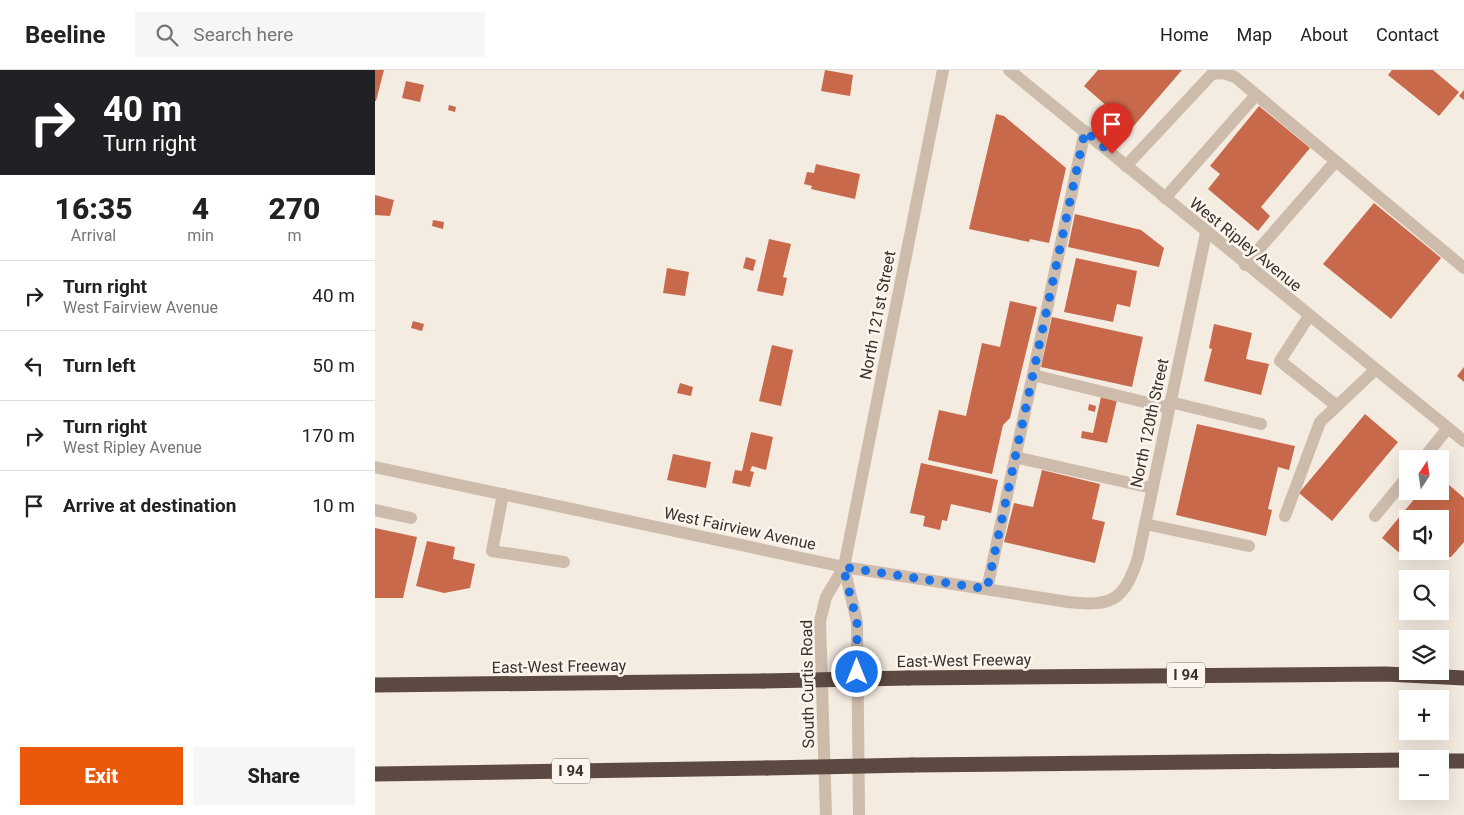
<!DOCTYPE html>
<html lang="en">
<head>
<meta charset="utf-8">
<style>
	body { margin:0; font-family:Roboto,sans-serif; background:#f6f6f6; color:#222; height:100vh; display:flex; flex-direction:column; font-size:19px; white-space:nowrap }
	* { box-sizing:border-box; margin:0 }
	p { font-size:16px; color:#767676 }
	.icon { flex:none; width:28px; height:28px; fill:none; stroke:currentColor; stroke-width:2; stroke-linecap:round; stroke-linejoin:round }
	.map { position:relative; flex:1; overflow:hidden }
	.panel { display:flex; flex-direction:column; background:#fff; width:375px }
	.panel>* { flex:none }
	.top-card { background:#202124; color:#fff; overflow:hidden }
	.needle { width:32px; rotate:13deg }
	.controls { position:absolute; left:1024px; top:380px; display:grid; gap:10px }
	.controls a { display:grid; place-items:center; width:50px; height:50px; border-radius:0px; background:#fff; box-shadow:0 5px 20px #0002; font-size:25px }
	.pin { position:absolute; display:grid; place-items:center; width:42px; height:42px; color:#fff; margin:-51px -21px; border-radius:50% 50% 50% 0; rotate:-45deg; box-shadow:0 0 5px #0007 }
	.pin .icon { rotate:45deg }
	.me { position:absolute; width:55px; margin:-28px; rotate:0deg; stroke-linejoin:round; filter:drop-shadow(0 0 4px #0008) }
	.turn { display:flex; align-items:center; gap:18px; height:105px; padding:0 20px; font-size:22px }
	.turn .icon { width:65px; height:65px; stroke-width:2.5 }
	.turn b { display:block; font-size:35px; line-height:42px }
	.eta { display:flex; justify-content:space-evenly; align-items:center; height:85px; text-align:center }
	.eta b { font-size:30px; font-weight:800; line-height:35px }
	.cta { display:flex; gap:10px; margin-top:auto; padding:10px 20px }
	.cta a { flex:1; height:58px; border-radius:0px; background:#ea580c; color:#fff; font-size:20px; font-weight:800; line-height:58px; text-align:center }
	.cta a+a { background:#f6f6f6; color:#222 }
	ul { padding:0; list-style:none }
	li { display:flex; align-items:center; gap:15px; height:70px; padding:0 20px; border-top:1px solid #e0e0e0 }
	li div { flex:1 }
	li b { display:block; font-size:19px }
	li em { font-style:normal }
	header { display:flex; align-items:center; gap:30px; box-sizing:border-box; height:70px; padding:0 25px; background:#fff; border-bottom:1px solid #e0e0e0 }
	header strong { font-size:24px }
	nav { display:flex; gap:28px; margin-inline-start:auto; font-size:18px }
	.search { width:350px; height:45px; background:#f6f6f6; display:flex; align-items:center; gap:12px; box-sizing:border-box; padding:0 18px; border-radius:0px; color:#767676; font-size:19px }
	main { display:flex; flex:1; min-height:0 }
	.map>svg:first-child { display:block }
</style>
</head>
<body>
<header>
<strong>Beeline</strong>
<div class="search"><svg class="icon" aria-label="search" viewBox="0 0 24 24"><circle cx="10" cy="10" r="6"/><path d="M15 15l6 6"/></svg>Search here</div>
<nav><a>Home</a><a>Map</a><a>About</a><a>Contact</a></nav>
</header>
<main>
<section class="panel">
<div class="top-card">
<div class="turn"><svg class="icon" aria-label="right" viewBox="0 0 24 24"><path d="M7 20v-9h11M14 6l5 5-5 5"/></svg><div><b>40 m</b>Turn right</div></div>
</div>
<div class="eta">
<div><b>16:35</b><p>Arrival</p></div>
<div><b>4</b><p>min</p></div>
<div><b>270</b><p>m</p></div>
</div>
<ul>
<li><svg class="icon" aria-label="right" viewBox="0 0 24 24"><path d="M7 20v-9h11M14 6l5 5-5 5"/></svg><div><b>Turn right</b><p>West Fairview Avenue</p></div><em>40 m</em></li>
<li><svg class="icon" aria-label="left" viewBox="0 0 24 24"><path d="M17 20v-9H6M10 6l-5 5 5 5"/></svg><div><b>Turn left</b></div><em>50 m</em></li>
<li><svg class="icon" aria-label="right" viewBox="0 0 24 24"><path d="M7 20v-9h11M14 6l5 5-5 5"/></svg><div><b>Turn right</b><p>West Ripley Avenue</p></div><em>170 m</em></li>
<li><svg class="icon" aria-label="arrive" viewBox="0 0 24 24"><path d="M6 21V4h12l-3 4 3 4H6"/></svg><div><b>Arrive at destination</b></div><em>10 m</em></li>
</ul>
<div class="cta"><a>Exit</a><a>Share</a></div>
</section>
<div class="map">
<svg width="1089" height="745" viewBox="0 0 1089 745">
	<rect width="100%" height="100%" fill="#f4ebe1"/>
	<g fill="#c8694b" fill-rule="evenodd">
		<path d="M0,0H9L1,31H0Z"/>
		<path d="M450,0L478,5L475,26L446,21Z"/>
		<path d="M723,0H807L757,58L709,16Z"/>
		<path d="M1017,0H1058L1084,22L1064,46L1013,5Z"/>
		<path d="M31,11L49,15L45,32L27,28Z"/>
		<path d="M1089,20V30L1084,26Z"/>
		<path d="M74,35L81,37L80,42L73,40Z"/>
		<path d="M884,36L935,78L886,137L895,146L883,161L833,119L845,104L835,96Z"/>
		<path d="M621,44L629,46L691,98L674,173L655,169L654,172L594,159Z"/>
		<path d="M441,94L485,104L480,129L436,119L437,116L429,114L432,102L439,103Z"/>
		<path d="M0,125L19,130L15,146L0,145Z"/>
		<path d="M999,133L1066,188L1016,249L948,194Z"/>
		<path d="M700,144L766,160L789,178L784,197L693,177Z"/>
		<path d="M58,150L69,152L68,159L57,156Z"/>
		<path d="M394,169L416,174L408,207L412,208L408,226L382,221Z"/>
		<path d="M371,187L381,190L378,201L368,198Z"/>
		<path d="M701,188L762,201L755,237L742,234L738,252L689,242Z"/>
		<path d="M292,198L314,202L310,226L288,223Z"/>
		<path d="M635,231L662,237L635,348L628,355L617,404L553,390L564,340L591,346L607,273L625,277Z"/>
		<path d="M677,247L768,267L757,317L666,297Z"/>
		<path d="M38,251L49,254L47,261L36,258Z"/>
		<path d="M839,254L877,263L871,289L894,294L886,325L829,311L837,279L834,278Z"/>
		<path d="M397,275L418,280L406,336L384,331Z"/>
		<path d="M1089,297V312L1082,306Z"/>
		<path d="M305,313L318,317L316,326L302,323Z"/>
		<path d="M726,327L742,330L732,373L706,368L707,361L718,363Z"/>
		<path d="M714,334L721,336L720,342L713,340Z"/>
		<path d="M990,344L1023,372L957,451L924,423Z"/>
		<path d="M822,354L920,376L914,400L903,397L893,439L897,440L891,466L801,445Z"/>
		<path d="M376,362L398,367L391,400L377,396L375,401L379,402L375,417L357,413L360,400L367,401Z"/>
		<path d="M298,384L336,392L331,418L292,410Z"/>
		<path d="M546,393L623,410L616,443L576,434L572,451L567,450L565,460L548,456L550,446L535,443Z"/>
		<path d="M667,400L725,414L717,449L730,452L720,493L629,472L639,433L658,437Z"/>
		<path d="M1065,407L1089,428V472L1076,487L1027,485L1007,468L1046,421H1065ZM1032,449H1065V481H1032Z"/>
		<path d="M0,458L42,467L28,528H0Z"/>
		<path d="M52,471L80,477L78,489L100,494L95,518L69,523L41,516Z"/>
	</g>
	<g fill="none" stroke-linecap="round" stroke-linejoin="round">
		<g stroke="#cdbbac" stroke-width="12">
			<path d="M634,0L1089,371"/>
			<path d="M751,96L837,4L848,3L860,7L1089,198"/>
			<path d="M790,128L881,25"/>
			<path d="M870,195L960,92"/>
			<path d="M934,246L905,291L962,336"/>
			<path d="M658,305L794,338"/>
			<path d="M795,332L886,354"/>
			<path d="M640,387L777,418"/>
			<path d="M1048,389L1073,358"/>
			<path d="M0,397L469,497L693,532C738,537 749,530 763,488L831,163"/>
			<path d="M128,424L117,481L189,492"/>
			<path d="M0,440L36,448"/>
			<path d="M910,446L945,352L1000,300"/>
			<path d="M1000,446L1032,407"/>
			<path d="M770,454L874,476"/>
			<path d="M469,497L482,552L484,745"/>
			<path d="M612,519L710,61"/>
			<path d="M451,745L445,551L451,527L469,497L568,0"/>
		</g>
		<g stroke="#5c4a42" stroke-width="15">
			<path d="M533,608L1011,604L1089,608"/>
			<path d="M0,615L388,611"/>
			<path d="M1065,691H1089"/>
			<path d="M537,695L1032,690"/>
			<path d="M0,704L392,698"/>
		</g>
		<g stroke="#5c4a42" stroke-width="15">
			<path d="M388,611L533,608"/>
			<path d="M392,698L537,695"/>
		</g>
	</g>
	<g fill="none" stroke-linecap="round" stroke-linejoin="round">
		<path stroke="#1a73e8" stroke-width="9" stroke-dasharray="0 16.2" d="M482,602V552L468,497L612,519L710,61L737,84"/>
	</g>
	<g text-anchor="middle" stroke-width="5" stroke-linejoin="round" paint-order="stroke">
		<g fill="#fbf5ee" stroke="#756b66" stroke-width="1">
			<rect x="792" y="592.5" width="38" height="25" rx="4"/>
			<rect x="177" y="688.5" width="38" height="25" rx="4"/>
		</g>
		<g font-size="15" font-weight="bold" fill="#3b302b">
			<text x="811" y="610">I 94</text>
			<text x="196" y="706">I 94</text>
		</g>
		<g font-size="16" fill="#3b302b" stroke="#fbf5ee">
			<text transform="translate(871 174) rotate(39)" y="6">West Ripley Avenue</text>
			<text transform="translate(502 245) rotate(-79)" y="6">North 121st Street</text>
			<text transform="translate(774 353) rotate(-78)" y="6">North 120th Street</text>
			<text transform="translate(365 458) rotate(12)" y="6">West Fairview Avenue</text>
			<text transform="translate(589 590) rotate(-1)" y="6">East-West Freeway</text>
			<text transform="translate(184 596) rotate(-1)" y="6">East-West Freeway</text>
			<text transform="translate(432 614) rotate(-91)" y="6">South Curtis Road</text>
		</g>
	</g>
</svg>
<div class="controls">
<a><svg class="needle" viewBox="-14 -14 28 28"><path d="M0-13l5 13h-10z" fill="#e53935"/><path d="M0 13l5-13h-10z" fill="#767676"/></svg></a>
<a><svg class="icon" aria-label="sound" viewBox="0 0 24 24"><path d="M4 9h4l5-4v14l-5-4H4zM17 9q2 3 0 6"/></svg></a>
<a><svg class="icon" aria-label="search" viewBox="0 0 24 24"><circle cx="10" cy="10" r="6"/><path d="M15 15l6 6"/></svg></a>
<a><svg class="icon" aria-label="layers" viewBox="0 0 24 24"><path d="M12 4l9 5-9 5-9-5zM3 14l9 5 9-5"/></svg></a>
<a>+</a>
<a>−</a>
</div>
<div class="pin" style="left:737px;top:84px;background:#d93025"><svg class="icon" aria-label="arrive" viewBox="0 0 24 24"><path d="M6 21V4h12l-3 4 3 4H6"/></svg></div>
<svg class="me" style="left:482px;top:602px" viewBox="-20 -20 40 40"><circle r="17" fill="#1a73e8" stroke="#fff" stroke-width="3"/><path d="M0-11L8 9 0 5-8 9z" fill="#fff"/></svg>
</div>
</main>
</body>
</html>
